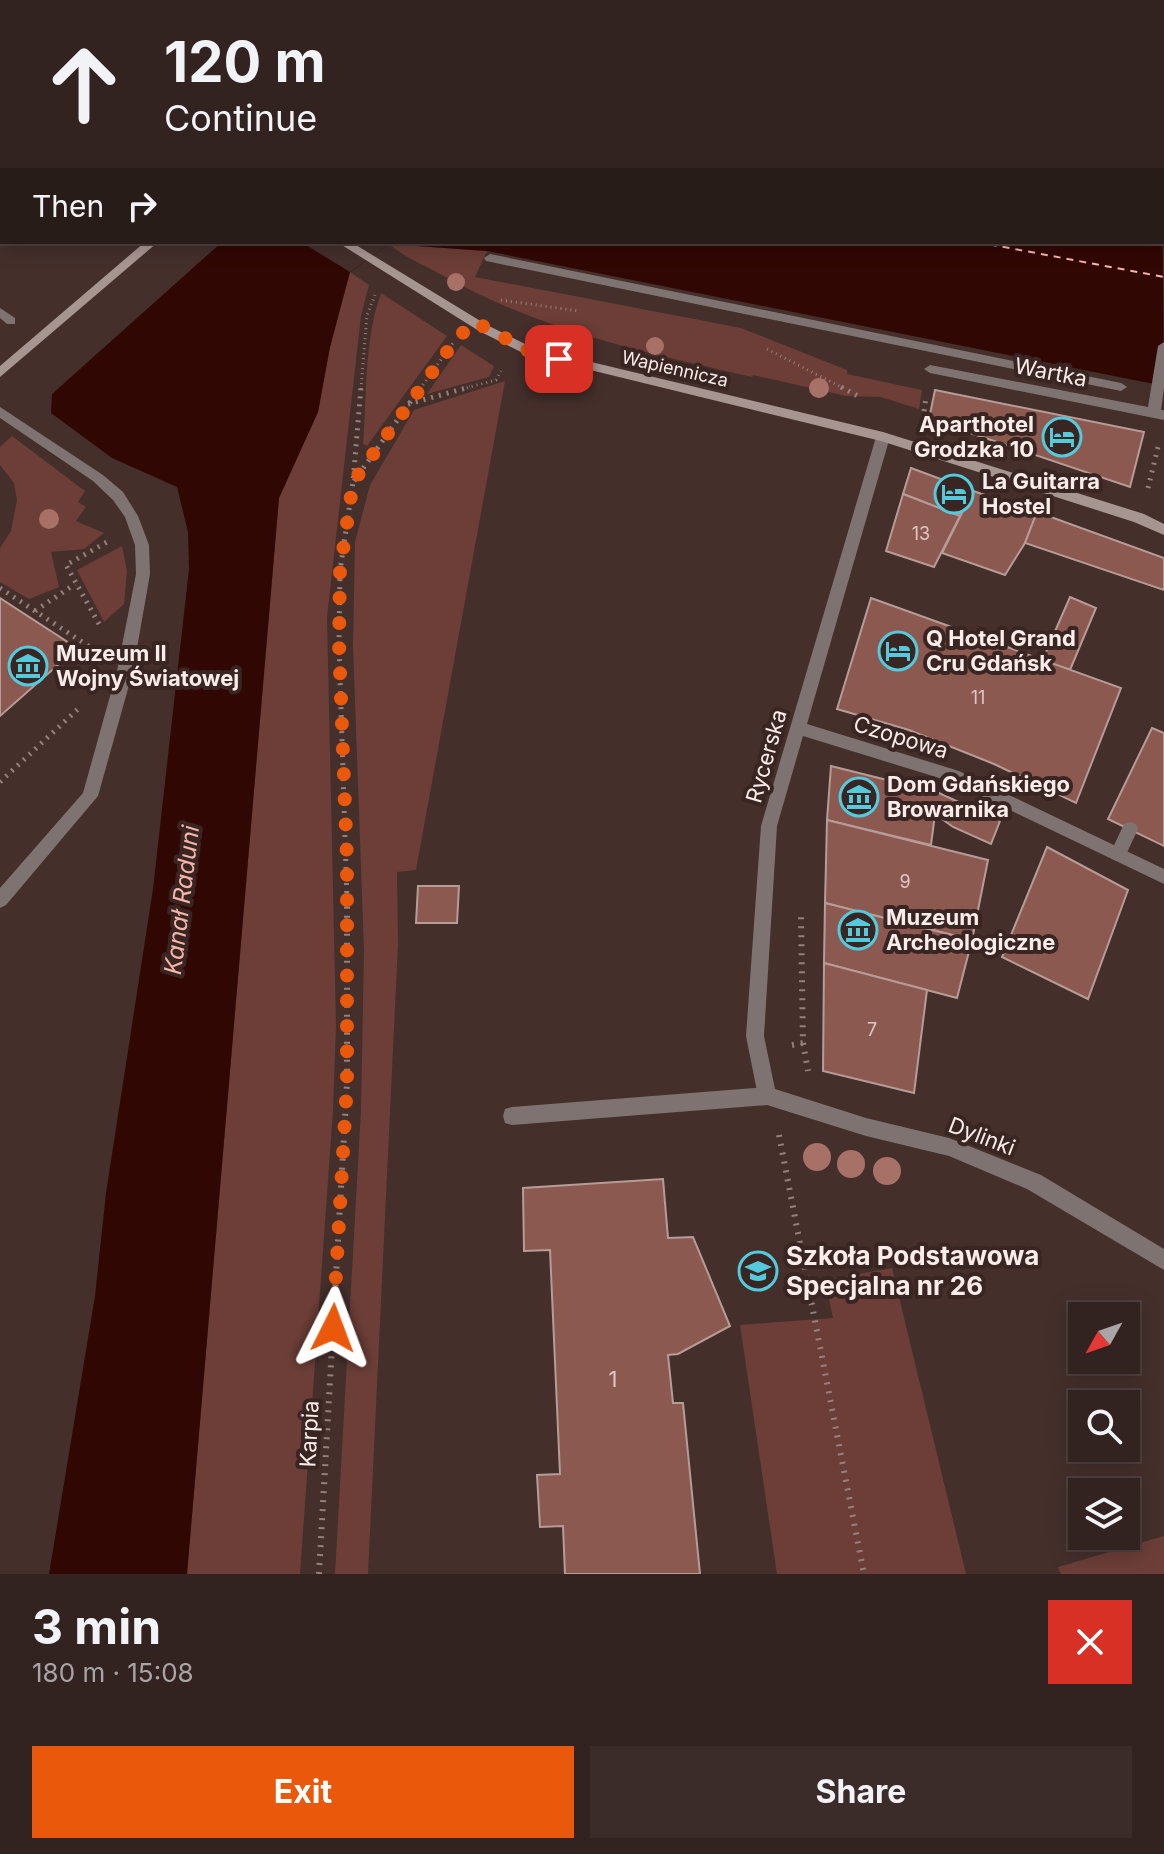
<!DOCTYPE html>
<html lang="en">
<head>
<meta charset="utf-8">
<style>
	body { margin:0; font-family:Inter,sans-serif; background:#3b2b29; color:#f1f3f6; height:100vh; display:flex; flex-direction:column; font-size:30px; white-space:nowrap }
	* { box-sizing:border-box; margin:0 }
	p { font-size:26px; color:#a9a4a5 }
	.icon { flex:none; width:44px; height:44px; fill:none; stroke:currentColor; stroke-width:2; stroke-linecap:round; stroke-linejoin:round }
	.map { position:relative; height:1574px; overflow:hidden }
	.sheet { display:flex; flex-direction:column; background:#332320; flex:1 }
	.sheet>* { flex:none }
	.banner { position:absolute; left:0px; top:0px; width:1164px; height:244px; box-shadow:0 4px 20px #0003,0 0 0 2px #4e403e; background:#332320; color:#f1f3f6; overflow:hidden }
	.needle { width:52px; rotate:230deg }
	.tools { position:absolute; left:1068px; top:1302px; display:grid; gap:16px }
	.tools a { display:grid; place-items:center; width:72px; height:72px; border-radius:0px; background:#332320; box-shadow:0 4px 20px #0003,0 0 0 2px #4e403e; font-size:40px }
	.pin { position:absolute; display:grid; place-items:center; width:68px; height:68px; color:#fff; margin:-34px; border-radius:16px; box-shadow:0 4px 12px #0006 }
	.me { position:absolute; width:88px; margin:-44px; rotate:3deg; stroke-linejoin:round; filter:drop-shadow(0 0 6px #0008) }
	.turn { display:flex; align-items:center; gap:28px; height:168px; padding:0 32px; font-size:36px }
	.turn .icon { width:104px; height:104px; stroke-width:2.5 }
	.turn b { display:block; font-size:56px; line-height:68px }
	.then { display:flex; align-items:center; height:76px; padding:0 32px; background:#0003; gap:16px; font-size:30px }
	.round { display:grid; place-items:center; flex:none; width:84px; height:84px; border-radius:0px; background:#3b2b29 }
	.headline { display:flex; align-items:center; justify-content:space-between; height:136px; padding:0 32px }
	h1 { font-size:48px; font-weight:700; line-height:60px }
	.button { display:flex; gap:16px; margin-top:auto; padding:16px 32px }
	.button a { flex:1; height:92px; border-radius:0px; background:#ea580c; color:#fff; font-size:32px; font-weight:700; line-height:92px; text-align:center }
	.button a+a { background:#3b2b29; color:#f1f3f6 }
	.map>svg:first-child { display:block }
</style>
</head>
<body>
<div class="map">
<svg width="1164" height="1574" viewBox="0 0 1164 1574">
	<rect width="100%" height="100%" fill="#442f2b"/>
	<g fill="#6c3e37">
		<path d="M389,244L487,251L475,277L741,328L847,370V374L922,390L919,409L881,397L846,396L753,375L752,377C640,351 544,332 442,275C425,266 404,257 389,244Z"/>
		<path d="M350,272L369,285L361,316L327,617L336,1025L333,1110L300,1574H187L279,498L318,412L330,347Z"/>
		<path d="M381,293L447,336L367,446L363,444C367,395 364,340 381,293Z"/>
		<path d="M461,345L494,366L489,377L427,394Z"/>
		<path d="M505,381L416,870L397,872L398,944L368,1574H335L361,1110L364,950L353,646L355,542L370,485L414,410Z"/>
		<path d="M12,436L85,491L78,502L86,507L76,521L104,533L84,549L51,552L59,587L29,599L0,582V548L11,531L17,500L14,483L0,465V447Z"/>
		<path d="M122,546L127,571L124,604L104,622L77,570Z"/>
		<path d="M892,1268L966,1574H777L740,1325L833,1318L825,1280Z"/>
		<path d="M1164,1536V1574H1061L1058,1567Z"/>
	</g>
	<g fill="#310704">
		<path d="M89,0H514L518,2H98Z"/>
		<path d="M1162,175L1164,386L487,251L389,244L350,272L330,347L318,412L279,498L187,1574H49L95,1296L106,1193L153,889L189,569L188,532L177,487L112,458L51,413L52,394L222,242H1162Z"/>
	</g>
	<path fill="#442f2b" d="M301,242H385L389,244L350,272Z"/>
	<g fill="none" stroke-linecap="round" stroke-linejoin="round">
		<g stroke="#f7b5aa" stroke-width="2" stroke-dasharray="7 6" stroke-linecap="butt">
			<path d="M267,0L271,2"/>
			<path d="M977,242L1164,277"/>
		</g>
	</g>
	<g fill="#8c5951" stroke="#b69c97" stroke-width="2">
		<path d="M0,53H2L0,182Z"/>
		<path d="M935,390L1144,432L1130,487L929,419Z"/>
		<path d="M911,468L973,491L960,516L903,494Z"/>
		<path d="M973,491L1037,512L1025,543L1005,575L942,553Z"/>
		<path d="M903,494L960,516L934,567L886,551Z"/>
		<path d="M1037,512L1164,558V590L1025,543Z"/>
		<path d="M1070,597L1096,608L1070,670L1042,661Z"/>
		<path d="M0,598L77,648L0,716Z"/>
		<path d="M871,598L1121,688L1076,803L994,764L909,730L837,709Z"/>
		<path d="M1152,728L1164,733V846L1108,819Z"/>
		<path d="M831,766L939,793L1000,821L991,844L953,827L935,814L931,845L827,820Z"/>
		<path d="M827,820L988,860L972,940L825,903Z"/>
		<path d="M1047,847L1128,890L1088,999L1002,957Z"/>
		<path d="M418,886H459L457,923H416Z"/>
		<path d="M825,903L972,940L957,998L824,963Z"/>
		<path d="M824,963L927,990L914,1093L823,1071Z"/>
		<path d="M663,1179L668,1238L693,1237L730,1326L678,1354L668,1355L673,1403H683L700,1574H565L563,1526L540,1527L537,1475L560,1474L550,1250L524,1251L523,1188Z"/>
	</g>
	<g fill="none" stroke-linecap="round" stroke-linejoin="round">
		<g stroke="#93817e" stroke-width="3" stroke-dasharray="1 4" stroke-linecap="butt">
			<path d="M1139,0L1149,2"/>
			<path d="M501,300L578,311"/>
			<path d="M767,349L845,389"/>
			<path d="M361,389L367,315L375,295"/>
			<path d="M420,389L453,343"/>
			<path d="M462,389L496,380L501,371"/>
		</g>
		<g stroke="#93817e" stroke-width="5" stroke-dasharray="2 6" stroke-linecap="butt">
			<path d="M841,387L858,396"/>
			<path d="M408,404L470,387"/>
			<path d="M923,419L926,397"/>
			<path d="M354,481L421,387"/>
			<path d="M1148,488L1159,443"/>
			<path d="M0,588L96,651"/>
			<path d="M35,611L75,584"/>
			<path d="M99,624L66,565L107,542"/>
			<path d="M0,782L78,709"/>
			<path d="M347,901L339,644L340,571L353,482L361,387"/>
		</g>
		<g stroke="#93817e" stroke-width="6" stroke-dasharray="2 7" stroke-linecap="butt">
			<path d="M803,1043L808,1071"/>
			<path d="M792,1045L803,1043L801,917"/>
			<path d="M779,1135L864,1574"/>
			<path d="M319,1574L347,1083V899"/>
		</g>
		<g fill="#7e7371" fill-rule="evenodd">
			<path d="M1052,0H1062L1063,2H1053Z"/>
			<rect x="1162" y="112" width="2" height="6"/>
			<path d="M1130,822L1136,824L1138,829L1124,859L1118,861L1112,859L1110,854L1124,824Z"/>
			<path d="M767,1087L774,1090L776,1096L774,1102L767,1105L512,1125L505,1123L503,1116L505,1109L512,1107Z"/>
		</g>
		<g fill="#7e7371" fill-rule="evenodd">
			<path d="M37,0H53L55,2H39Z"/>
			<path d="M529,0H541L543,2H531Z"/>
			<rect x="765" y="0" width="10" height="2"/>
			<path d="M0,14L2,15V21L0,20Z"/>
			<rect x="0" y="218" width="2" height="8"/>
			<path d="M490,254L1121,383L1127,387L1121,391L486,261L484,258Z"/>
			<path d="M0,308L15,318V324H7L0,318Z"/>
			<path d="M1164,342V388L1161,410H1164V420L930,373L924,369L930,365L1148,407L1158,346Z"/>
			<path d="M0,407L103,475L123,492L138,516L149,545L150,574L133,671L98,796L6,905L0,908V888L83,793L117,671L136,574L135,545L125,517L113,500L93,481L0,418Z"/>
			<path d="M883,432L890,437L807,724L959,771L1164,869V884L949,781L803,736L777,826L764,1036L775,1089L866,1118L949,1138L1041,1175L1164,1249V1270L1027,1189L949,1156L866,1136L767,1105L760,1102L758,1096L746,1036L761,826L876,437Z"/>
		</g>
		<g fill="#a79592" fill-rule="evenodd">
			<path d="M145,242H158L0,377V366Z"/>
			<path d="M337,242H351L487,325L533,348L883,432L1144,514L1164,524V535L1134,522L881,441L525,354L479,331Z"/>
		</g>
	</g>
	<g fill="#a77168">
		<circle cx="456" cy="282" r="9"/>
		<circle cx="655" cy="346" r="9"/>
		<circle cx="819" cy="388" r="10"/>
		<circle cx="49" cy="519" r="10"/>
		<circle cx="817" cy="1157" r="14"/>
		<circle cx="851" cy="1164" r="14"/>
		<circle cx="887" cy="1171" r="14"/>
	</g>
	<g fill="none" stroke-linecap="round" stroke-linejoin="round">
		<path stroke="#ea580c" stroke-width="14" stroke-dasharray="0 25.2" d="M333,1328L347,1083V860L339,644L340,571L353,482L457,338L475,322L529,351L559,359"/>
	</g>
	<defs>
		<g id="hotel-ring" transform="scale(2)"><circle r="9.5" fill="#392522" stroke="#54cadd" stroke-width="1.5"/><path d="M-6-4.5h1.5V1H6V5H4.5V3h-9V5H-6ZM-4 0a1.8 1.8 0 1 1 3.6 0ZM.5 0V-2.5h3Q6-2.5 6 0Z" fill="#54cadd"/></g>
		<g id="museum-ring" transform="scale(2)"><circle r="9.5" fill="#392522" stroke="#54cadd" stroke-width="1.5"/><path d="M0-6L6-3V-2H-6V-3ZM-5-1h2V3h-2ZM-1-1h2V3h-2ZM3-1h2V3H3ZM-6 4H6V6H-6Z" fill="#54cadd"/></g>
		<g id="school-ring" transform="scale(2)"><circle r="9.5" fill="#392522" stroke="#54cadd" stroke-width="1.5"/><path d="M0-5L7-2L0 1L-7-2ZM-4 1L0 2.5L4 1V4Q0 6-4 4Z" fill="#54cadd"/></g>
	</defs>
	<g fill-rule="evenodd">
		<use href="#hotel-ring" x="1062" y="437"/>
		<use href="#hotel-ring" x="954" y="494"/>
		<use href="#hotel-ring" x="898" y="651"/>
		<use href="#museum-ring" x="28" y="666"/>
		<use href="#museum-ring" x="859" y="797"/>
		<use href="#museum-ring" x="858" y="930"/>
		<use href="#school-ring" x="758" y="1271"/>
	</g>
	<g text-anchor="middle" stroke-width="8" stroke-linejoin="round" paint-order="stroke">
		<g font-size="18" fill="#faece9" stroke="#392522">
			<text transform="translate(675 369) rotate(13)" y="6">Wapiennicza</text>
		</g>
		<g font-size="18" fill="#dec7c3">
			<text x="921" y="540">13</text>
			<text x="978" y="704">11</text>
			<text x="905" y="888">9</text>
			<text x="872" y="1036">7</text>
		</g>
		<g font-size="22" fill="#faece9" stroke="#392522">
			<text transform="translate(1051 372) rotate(11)" y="8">Wartka</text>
			<text transform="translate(901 737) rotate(17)" y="8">Czopowa</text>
			<text transform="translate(766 756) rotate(-74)" y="8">Rycerska</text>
			<text transform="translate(982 1136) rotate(21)" y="8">Dylinki</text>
			<text transform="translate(309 1434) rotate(-87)" y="8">Karpia</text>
		</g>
		<g font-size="22" font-weight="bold" fill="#faece9" stroke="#392522" text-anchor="start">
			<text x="1034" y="432" text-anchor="end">Aparthotel<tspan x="1034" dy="25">Grodzka 10</tspan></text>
			<text x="982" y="489">La Guitarra<tspan x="982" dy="25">Hostel</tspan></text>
			<text x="926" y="646">Q Hotel Grand<tspan x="926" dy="25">Cru Gdańsk</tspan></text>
			<text x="56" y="661">Muzeum II<tspan x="56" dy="25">Wojny Światowej</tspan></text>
			<text x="887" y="792">Dom Gdańskiego<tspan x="887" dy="25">Browarnika</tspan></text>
			<text x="886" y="925">Muzeum<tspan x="886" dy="25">Archeologiczne</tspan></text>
		</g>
		<g font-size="22" fill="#dec7c3">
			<text x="613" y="1387">1</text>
		</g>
		<g font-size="24" font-style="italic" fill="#f7b5aa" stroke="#392522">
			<text transform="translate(182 900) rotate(-83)" y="8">Kanał Raduni</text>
		</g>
		<g font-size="26" font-weight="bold" fill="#faece9" stroke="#392522" text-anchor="start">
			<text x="786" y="1265">Szkoła Podstawowa<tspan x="786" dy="30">Specjalna nr 26</tspan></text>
		</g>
	</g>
</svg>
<div class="tools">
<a><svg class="needle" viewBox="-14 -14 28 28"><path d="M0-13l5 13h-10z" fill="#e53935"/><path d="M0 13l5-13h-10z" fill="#a9a4a5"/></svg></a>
<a><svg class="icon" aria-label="search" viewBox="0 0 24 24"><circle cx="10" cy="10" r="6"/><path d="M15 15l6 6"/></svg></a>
<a><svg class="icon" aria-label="layers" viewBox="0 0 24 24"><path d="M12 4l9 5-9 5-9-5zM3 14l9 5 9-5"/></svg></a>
</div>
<div class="pin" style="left:559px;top:359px;background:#d93025"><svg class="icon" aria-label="arrive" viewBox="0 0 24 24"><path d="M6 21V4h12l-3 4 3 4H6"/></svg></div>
<svg class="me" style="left:333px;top:1328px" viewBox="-20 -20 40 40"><path d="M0-17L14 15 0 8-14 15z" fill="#ea580c" stroke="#fff" stroke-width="4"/></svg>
<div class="banner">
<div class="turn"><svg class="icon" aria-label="ahead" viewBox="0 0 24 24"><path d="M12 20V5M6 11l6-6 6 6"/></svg><div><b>120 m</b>Continue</div></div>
<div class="then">Then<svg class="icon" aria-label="right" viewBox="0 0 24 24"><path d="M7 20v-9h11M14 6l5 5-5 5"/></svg></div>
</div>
</div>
<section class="sheet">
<div class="headline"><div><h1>3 min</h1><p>180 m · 15:08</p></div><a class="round" style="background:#d93025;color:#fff"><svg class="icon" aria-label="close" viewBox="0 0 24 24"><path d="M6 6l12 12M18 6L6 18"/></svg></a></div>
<div class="button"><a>Exit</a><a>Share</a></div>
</section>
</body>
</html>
